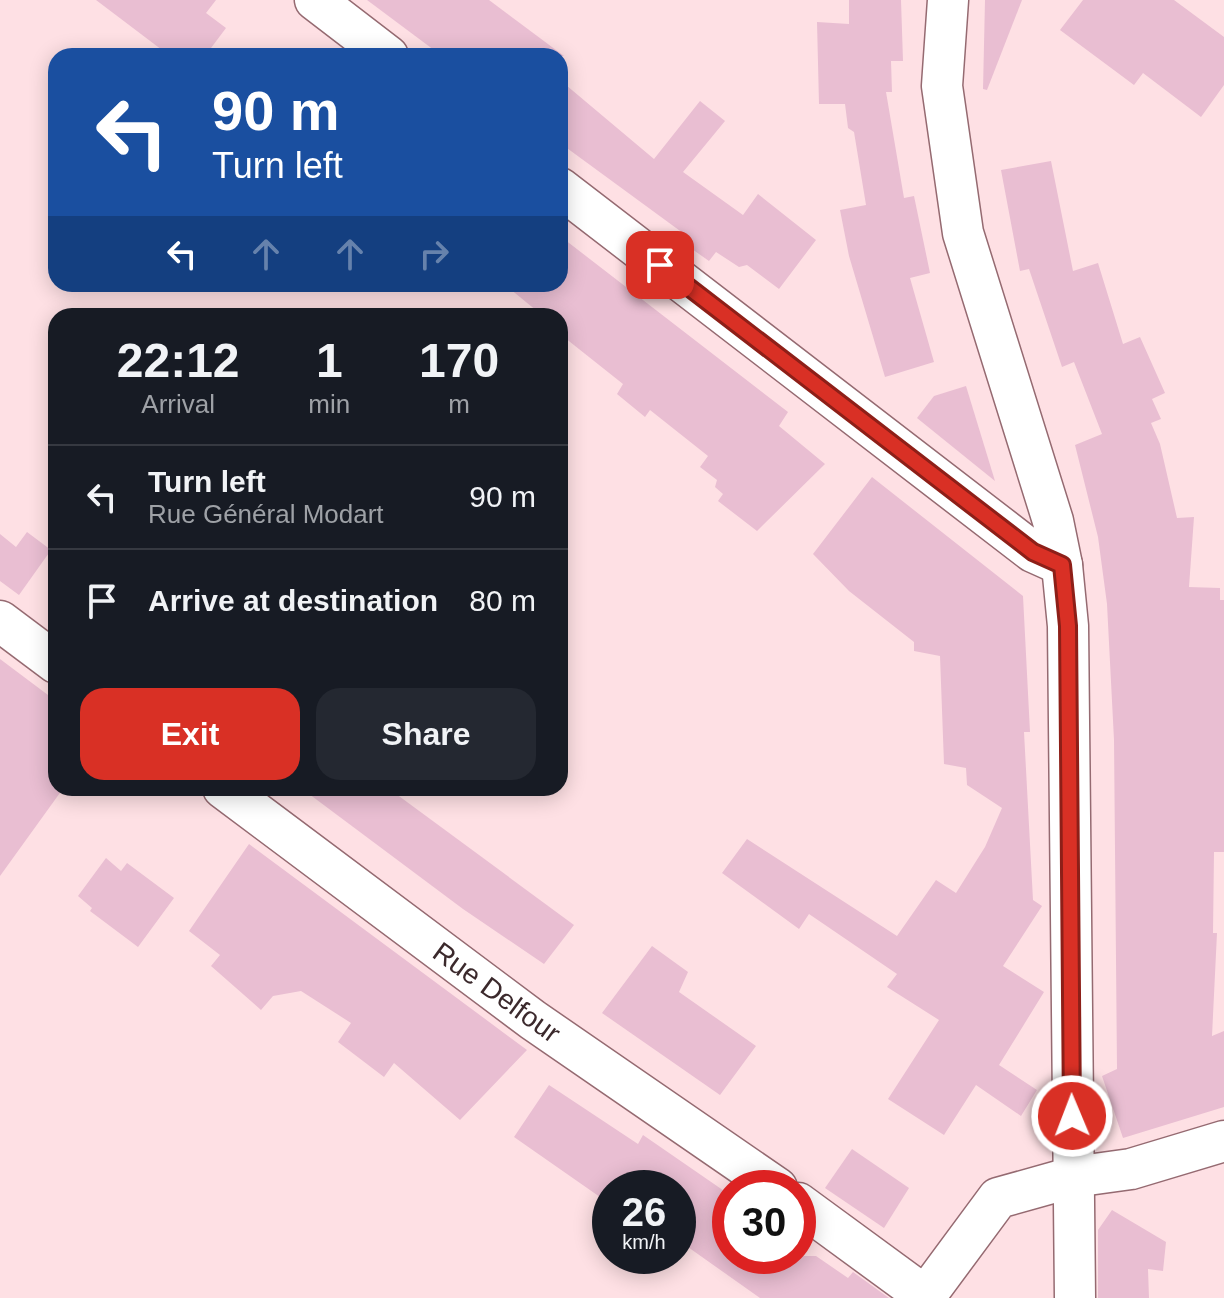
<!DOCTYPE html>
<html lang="en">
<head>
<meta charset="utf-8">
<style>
	body { margin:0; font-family:Helvetica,sans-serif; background:#242831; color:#f1f3f6; height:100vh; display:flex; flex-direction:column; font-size:30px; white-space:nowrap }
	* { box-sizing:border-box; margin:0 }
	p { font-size:26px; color:#9ea1a6 }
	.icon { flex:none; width:44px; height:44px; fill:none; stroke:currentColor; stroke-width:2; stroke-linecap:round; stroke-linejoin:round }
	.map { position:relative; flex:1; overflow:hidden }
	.side { position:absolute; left:48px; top:308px; width:520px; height:488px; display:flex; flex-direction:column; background:#171b24; border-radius:24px; box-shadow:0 4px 20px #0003 }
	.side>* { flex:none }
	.banner { position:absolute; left:48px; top:48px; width:520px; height:244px; border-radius:24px; box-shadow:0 4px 20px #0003; background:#1a4fa0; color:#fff; overflow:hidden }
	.speed { position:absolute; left:592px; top:1170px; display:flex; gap:16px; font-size:40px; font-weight:700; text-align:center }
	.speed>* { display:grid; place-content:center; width:104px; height:104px; border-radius:50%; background:#171b24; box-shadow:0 4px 20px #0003; line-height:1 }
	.speed small { font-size:20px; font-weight:400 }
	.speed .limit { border:12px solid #d22; background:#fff; color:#111 }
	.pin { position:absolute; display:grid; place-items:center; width:68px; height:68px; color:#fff; margin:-34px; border-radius:16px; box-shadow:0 4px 12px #0006 }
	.me { position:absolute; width:88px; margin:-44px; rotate:359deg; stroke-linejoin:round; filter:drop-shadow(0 0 6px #0008) }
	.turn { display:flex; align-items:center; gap:28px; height:168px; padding:0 32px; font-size:36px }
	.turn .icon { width:104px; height:104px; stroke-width:2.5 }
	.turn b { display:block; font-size:56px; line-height:68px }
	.lanes { display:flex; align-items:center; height:76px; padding:0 32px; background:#0003; justify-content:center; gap:40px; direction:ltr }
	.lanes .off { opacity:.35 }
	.eta { display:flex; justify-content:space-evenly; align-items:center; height:136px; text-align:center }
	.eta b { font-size:48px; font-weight:800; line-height:56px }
	.cta { display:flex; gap:16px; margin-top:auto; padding:16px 32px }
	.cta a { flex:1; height:92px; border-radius:24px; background:#d93025; color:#fff; font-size:32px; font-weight:800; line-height:92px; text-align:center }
	.cta a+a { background:#242831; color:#f1f3f6 }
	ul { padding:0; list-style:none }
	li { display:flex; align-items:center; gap:24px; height:104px; padding:0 32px; border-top:2px solid #363941 }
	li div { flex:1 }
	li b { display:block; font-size:30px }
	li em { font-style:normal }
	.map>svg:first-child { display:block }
</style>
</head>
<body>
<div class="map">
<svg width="1224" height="1298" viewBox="0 0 1224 1298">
	<rect width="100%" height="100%" fill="#fee0e4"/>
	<g fill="#e9bed2">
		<path d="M96,0H216L206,13L226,28L205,56H170Z"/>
		<path d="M367,0H489L564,56H442Z"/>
		<path d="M849,0H901L903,61H891L892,92H886L904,198L914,196L930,273L910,278L934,362L885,377L849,256L840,210L866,205L854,132L848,128L845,104H819L817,22L849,24Z"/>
		<path d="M985,0H1022L987,90L983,89Z"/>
		<path d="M1083,0H1174L1224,37V85L1201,117L1143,73L1134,85L1060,30Z"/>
		<path d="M560,80L654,159L700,101L725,121L683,172L743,215L758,194L816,240L779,289L747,265L739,267L716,252L709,261L682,242L687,236L560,143Z"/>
		<path d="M1051,161L1073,271L1098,263L1123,344L1140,337L1165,393L1152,399L1161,419L1151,423L1160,444L1177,518L1194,517L1189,587L1220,588V600H1224V852H1214L1213,933H1217L1212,1036L1224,1031V1107L1123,1138L1102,1076L1117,1069L1114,740L1107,604L1098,537L1075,445L1102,434L1074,362L1062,367L1029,269L1020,271L1001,170Z"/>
		<path d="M560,236L788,412L779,426L825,464L757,531L718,501L723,494L715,487L717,480L700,467L708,456L650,410L645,417L617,394L623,384L560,334V316H543L504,284H560Z"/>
		<path d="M966,386L995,481L917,418L934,396Z"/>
		<path d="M872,477L1023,596L1030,732H1024L1033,900L1042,906L1003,966L1044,992L999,1065L1037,1090L1021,1116L976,1085L944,1135L888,1099L939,1020L887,987L897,974L809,914L799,929L722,873L747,839L897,936L936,880L956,893L985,847L1002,808L967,785L966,768L944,764L940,656L914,651V642L849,591L813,554Z"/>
		<path d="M27,532L51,550L19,595L0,581V534L16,547Z"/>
		<path d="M0,659L56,701V788L62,790L0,876Z"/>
		<path d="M301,788H388L574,925L544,964L463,909Z"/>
		<path d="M249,844L527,1050L460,1120L394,1063L384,1077L338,1042L351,1023L301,991L273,996L261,1010L211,966L220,955L189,931Z"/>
		<path d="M106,858L121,871L127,863L174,898L138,947L90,911L92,908L78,896Z"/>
		<path d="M652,946L688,972L679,992L756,1046L720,1095L602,1013Z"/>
		<path d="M549,1085L638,1144L643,1135L730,1195V1256H816L848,1278L853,1272L889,1298H760L678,1240V1188H610V1204L514,1137Z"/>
		<path d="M852,1149L909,1188L884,1228L825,1188Z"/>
		<path d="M1112,1210L1166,1242L1163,1271L1148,1269L1149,1298H1098V1230Z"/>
	</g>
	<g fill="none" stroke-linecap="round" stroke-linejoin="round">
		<g stroke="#956a71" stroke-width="43">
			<g id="street">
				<path d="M315,0L388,56"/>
				<path d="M948,0L942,86L963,233L1053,521L1062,565L1068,626L1075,1298"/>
				<path d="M560,188L1033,552L1062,565"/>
				<path d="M0,621L56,663"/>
				<path d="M223,788L533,1020L777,1188"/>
				<path d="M798,1203L925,1296"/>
				<path d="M924,1298L998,1198L1073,1177L1131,1169L1224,1141"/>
			</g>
		</g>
		<use href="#street" stroke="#fff" stroke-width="40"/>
	</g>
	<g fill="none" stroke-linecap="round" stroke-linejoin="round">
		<g stroke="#8d1f18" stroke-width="20">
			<path id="route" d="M660,265L1033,552L1062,565L1068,626L1072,1116"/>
		</g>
		<use href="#route" stroke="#d93025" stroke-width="14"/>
	</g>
	<g text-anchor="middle" stroke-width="6" stroke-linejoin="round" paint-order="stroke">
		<g font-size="28" fill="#3b292c" stroke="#fff">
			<text transform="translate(497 992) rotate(36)" y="10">Rue Delfour</text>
		</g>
	</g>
</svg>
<div class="speed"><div>26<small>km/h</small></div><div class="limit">30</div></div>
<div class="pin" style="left:660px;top:265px;background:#d93025"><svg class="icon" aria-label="arrive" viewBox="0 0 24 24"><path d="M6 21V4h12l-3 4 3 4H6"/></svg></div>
<svg class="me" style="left:1072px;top:1116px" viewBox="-20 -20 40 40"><circle r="17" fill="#d93025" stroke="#fff" stroke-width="3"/><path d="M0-11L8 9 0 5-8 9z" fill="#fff"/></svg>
<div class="banner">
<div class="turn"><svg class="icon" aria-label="left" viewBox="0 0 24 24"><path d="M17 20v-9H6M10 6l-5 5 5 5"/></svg><div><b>90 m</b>Turn left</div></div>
<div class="lanes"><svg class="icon" aria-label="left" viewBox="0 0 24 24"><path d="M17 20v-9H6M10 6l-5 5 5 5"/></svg><svg class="icon off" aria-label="ahead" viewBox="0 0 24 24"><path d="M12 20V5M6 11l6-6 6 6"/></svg><svg class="icon off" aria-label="ahead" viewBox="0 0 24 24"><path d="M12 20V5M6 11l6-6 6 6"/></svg><svg class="icon off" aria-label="right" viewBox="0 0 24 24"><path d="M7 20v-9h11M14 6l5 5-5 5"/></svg></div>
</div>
<section class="side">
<div class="eta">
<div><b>22:12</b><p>Arrival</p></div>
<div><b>1</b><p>min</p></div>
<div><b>170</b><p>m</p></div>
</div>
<ul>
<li><svg class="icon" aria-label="left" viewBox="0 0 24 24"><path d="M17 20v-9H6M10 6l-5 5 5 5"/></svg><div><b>Turn left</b><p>Rue Général Modart</p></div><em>90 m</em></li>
<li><svg class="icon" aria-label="arrive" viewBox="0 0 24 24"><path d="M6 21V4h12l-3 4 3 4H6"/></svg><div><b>Arrive at destination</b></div><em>80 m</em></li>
</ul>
<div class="cta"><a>Exit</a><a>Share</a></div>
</section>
</div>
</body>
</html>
